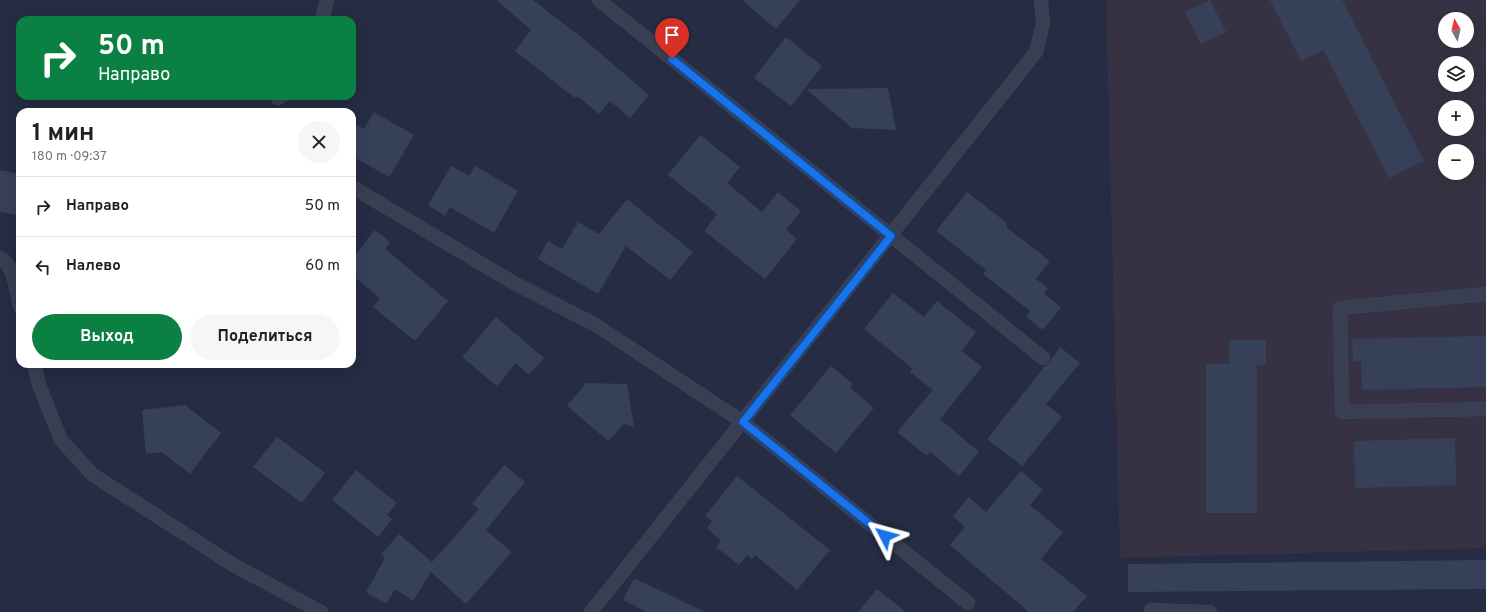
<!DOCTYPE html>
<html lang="ru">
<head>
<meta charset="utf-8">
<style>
	body { margin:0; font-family:Overpass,sans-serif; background:#f6f6f6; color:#202124; height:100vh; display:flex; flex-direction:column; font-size:15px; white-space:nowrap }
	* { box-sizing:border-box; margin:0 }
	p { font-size:13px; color:#757577 }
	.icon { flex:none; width:22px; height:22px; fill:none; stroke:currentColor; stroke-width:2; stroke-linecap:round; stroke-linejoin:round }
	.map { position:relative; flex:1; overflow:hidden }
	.details { position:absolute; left:16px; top:108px; width:340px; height:260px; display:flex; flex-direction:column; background:#fff; border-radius:12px; box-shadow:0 4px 16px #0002 }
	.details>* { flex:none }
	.banner { position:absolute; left:16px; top:16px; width:340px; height:84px; border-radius:12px; box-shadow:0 4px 16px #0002; background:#0b8043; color:#fff; overflow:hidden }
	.needle { width:26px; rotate:352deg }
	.controls { position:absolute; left:1438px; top:12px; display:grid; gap:8px }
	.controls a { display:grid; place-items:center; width:36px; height:36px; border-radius:50%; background:#fff; box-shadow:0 4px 16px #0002; font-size:20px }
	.pin { position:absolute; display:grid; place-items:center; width:34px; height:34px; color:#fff; margin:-41px -17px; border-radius:50% 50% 50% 0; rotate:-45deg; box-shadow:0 0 4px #0007 }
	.pin .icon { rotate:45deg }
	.me { position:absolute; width:44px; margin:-22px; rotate:309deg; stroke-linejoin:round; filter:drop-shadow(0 0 3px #0008) }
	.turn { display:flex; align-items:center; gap:14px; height:84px; padding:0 16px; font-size:18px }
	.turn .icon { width:52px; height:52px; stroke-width:2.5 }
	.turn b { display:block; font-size:28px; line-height:34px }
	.round { display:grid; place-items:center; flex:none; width:42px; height:42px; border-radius:21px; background:#f6f6f6 }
	.headline { display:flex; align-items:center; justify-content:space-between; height:68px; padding:0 16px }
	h1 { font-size:24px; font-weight:700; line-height:30px }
	.action { display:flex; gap:8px; margin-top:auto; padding:8px 16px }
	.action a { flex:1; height:46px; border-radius:24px; background:#0b8043; color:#fff; font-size:16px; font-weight:700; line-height:46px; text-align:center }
	.action a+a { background:#f6f6f6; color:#202124 }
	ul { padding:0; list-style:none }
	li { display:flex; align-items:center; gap:12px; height:60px; padding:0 16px; border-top:1px solid #e0e0e0 }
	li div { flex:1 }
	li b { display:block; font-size:15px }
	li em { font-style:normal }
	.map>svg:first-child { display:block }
</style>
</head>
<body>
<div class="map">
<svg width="1486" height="612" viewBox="0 0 1486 612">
	<rect width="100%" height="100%" fill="#252c43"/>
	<path fill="#373243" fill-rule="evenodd" d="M1106,0H1486V548L1120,558ZM1445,19H1467V41H1445ZM1445,63H1467V85H1445ZM1445,107H1467V129H1445ZM1445,151H1467V173H1445Z"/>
	<g fill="#374059">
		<path d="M496,0H533L586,41L649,95L630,118L610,101L599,114L577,96L575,98L515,51L531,30Z"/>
		<path d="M742,0H800L776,29Z"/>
		<path d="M1210,0L1226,32L1201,44L1185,12Z"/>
		<path d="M1270,0H1342L1424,161L1389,178L1323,50L1301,61Z"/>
		<path d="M786,37L822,66L791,106L754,78Z"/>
		<path d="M888,88L896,130L852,128L806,89Z"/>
		<path d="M374,112L414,135L389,177L352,156V122L364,129Z"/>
		<path d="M700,135L740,167L727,183L762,212L778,192L801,211L786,230L797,239L765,279L704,231L717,214L668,175Z"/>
		<path d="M451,166L469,176L475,166L518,191L494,233L450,207L445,216L428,205Z"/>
		<path d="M0,170L20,174V216L0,212Z"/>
		<path d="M967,192L1008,224L1006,227L1050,261L1036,279L1048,288L1044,294L1061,307L1043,330L1026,317L1030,311L983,274L986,270L936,231Z"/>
		<path d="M627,199L693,252L670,280L626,246L598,294L538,259L548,241L562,249L578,222L599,234Z"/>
		<path d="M375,230L390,242L385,249L448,301L415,341L373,307L380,298L352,275V259Z"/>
		<path d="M893,293L924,317L937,301L976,332L962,351L982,367L940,419L979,452L959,476L930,452L927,456L897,432L933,390L910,372L912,368L864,329Z"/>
		<path d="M496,317L544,358L529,375L516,363L497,386L462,357Z"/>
		<path d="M1486,336V387L1362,390L1361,361L1353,362L1352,339Z"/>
		<path d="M1229,340H1266V365H1257V513H1206V364H1229Z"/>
		<path d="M1060,347L1080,363L1046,404L1062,417L1022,466L987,439L1045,366L1049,363Z"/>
		<path d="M831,366L853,384L850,388L874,408L836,453L790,415Z"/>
		<path d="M586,383L627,384L634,427L624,424L608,441L567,406Z"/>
		<path d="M185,405L221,433L190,474L162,452L146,454L142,410Z"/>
		<path d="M277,437L325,473L302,503L253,467Z"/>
		<path d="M1455,438L1456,485L1355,488L1354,441Z"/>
		<path d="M504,465L525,482L486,530L512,552L466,604L431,572L413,601L395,589L386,604L366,592L385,558L381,554L399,534L432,562L479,509L472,504Z"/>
		<path d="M356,470L397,503L387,515L392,519L378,537L332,500Z"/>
		<path d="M1021,471L1043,490L1030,505L1063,532L1041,559L1087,596L1073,612H1029L950,545L965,527L953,516L969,497L986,512Z"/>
		<path d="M737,476L830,550L797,590L755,555L752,559L747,555L739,565L716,547L721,541L707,528L712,521L705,516Z"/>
		<path d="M1486,560V589L1128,592V564Z"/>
		<path d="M634,578L705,612H647L623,600Z"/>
		<path d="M877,589L906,612H858Z"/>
	</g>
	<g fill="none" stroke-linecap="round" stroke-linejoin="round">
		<g stroke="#43485c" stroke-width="14">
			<g id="lane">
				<path d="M599,0L1043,358"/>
				<path d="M322,20L327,0"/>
				<path d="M278,98L282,96"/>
				<path d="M352,187L514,283L594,324L743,422L968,603"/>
				<path d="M0,258C15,265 16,292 20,307"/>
				<path d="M1486,294L1340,308L1342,412L1486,409"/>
				<path d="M34,364L39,385L61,440L93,475L235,566L321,612"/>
				<path d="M591,612L1036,52L1043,23L1041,0"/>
				<path d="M1151,612V610L1210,612"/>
			</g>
		</g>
		<use href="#lane" stroke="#393f52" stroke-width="13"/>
	</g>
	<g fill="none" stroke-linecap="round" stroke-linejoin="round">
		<g stroke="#114b97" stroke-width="10">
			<path id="route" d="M672,59L891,236L743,422L885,536"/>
		</g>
		<use href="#route" stroke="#1a73e8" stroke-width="7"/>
	</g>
</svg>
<div class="controls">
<a><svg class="needle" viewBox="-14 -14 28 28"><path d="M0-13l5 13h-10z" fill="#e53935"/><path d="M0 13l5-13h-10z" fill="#757577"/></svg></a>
<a><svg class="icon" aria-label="layers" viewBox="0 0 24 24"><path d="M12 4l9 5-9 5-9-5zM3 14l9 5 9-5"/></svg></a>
<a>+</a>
<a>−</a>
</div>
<div class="pin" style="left:672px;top:59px;background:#d93025"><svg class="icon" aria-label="arrive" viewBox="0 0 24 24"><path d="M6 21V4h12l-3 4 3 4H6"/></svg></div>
<svg class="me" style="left:885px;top:536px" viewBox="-20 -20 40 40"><path d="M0-17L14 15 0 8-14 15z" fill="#1a73e8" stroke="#fff" stroke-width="4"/></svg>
<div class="banner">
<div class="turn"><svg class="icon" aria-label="right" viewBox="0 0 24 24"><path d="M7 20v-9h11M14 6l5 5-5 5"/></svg><div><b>50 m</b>Направо</div></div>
</div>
<section class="details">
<div class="headline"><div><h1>1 мин</h1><p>180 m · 09:37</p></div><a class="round"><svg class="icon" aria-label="close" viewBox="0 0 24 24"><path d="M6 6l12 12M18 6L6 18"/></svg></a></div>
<ul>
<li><svg class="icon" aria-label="right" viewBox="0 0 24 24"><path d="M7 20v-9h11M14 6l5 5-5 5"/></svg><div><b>Направо</b></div><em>50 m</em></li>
<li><svg class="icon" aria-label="left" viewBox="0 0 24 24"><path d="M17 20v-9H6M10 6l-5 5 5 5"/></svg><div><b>Налево</b></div><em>60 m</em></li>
</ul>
<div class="action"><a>Выход</a><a>Поделиться</a></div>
</section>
</div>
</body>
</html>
